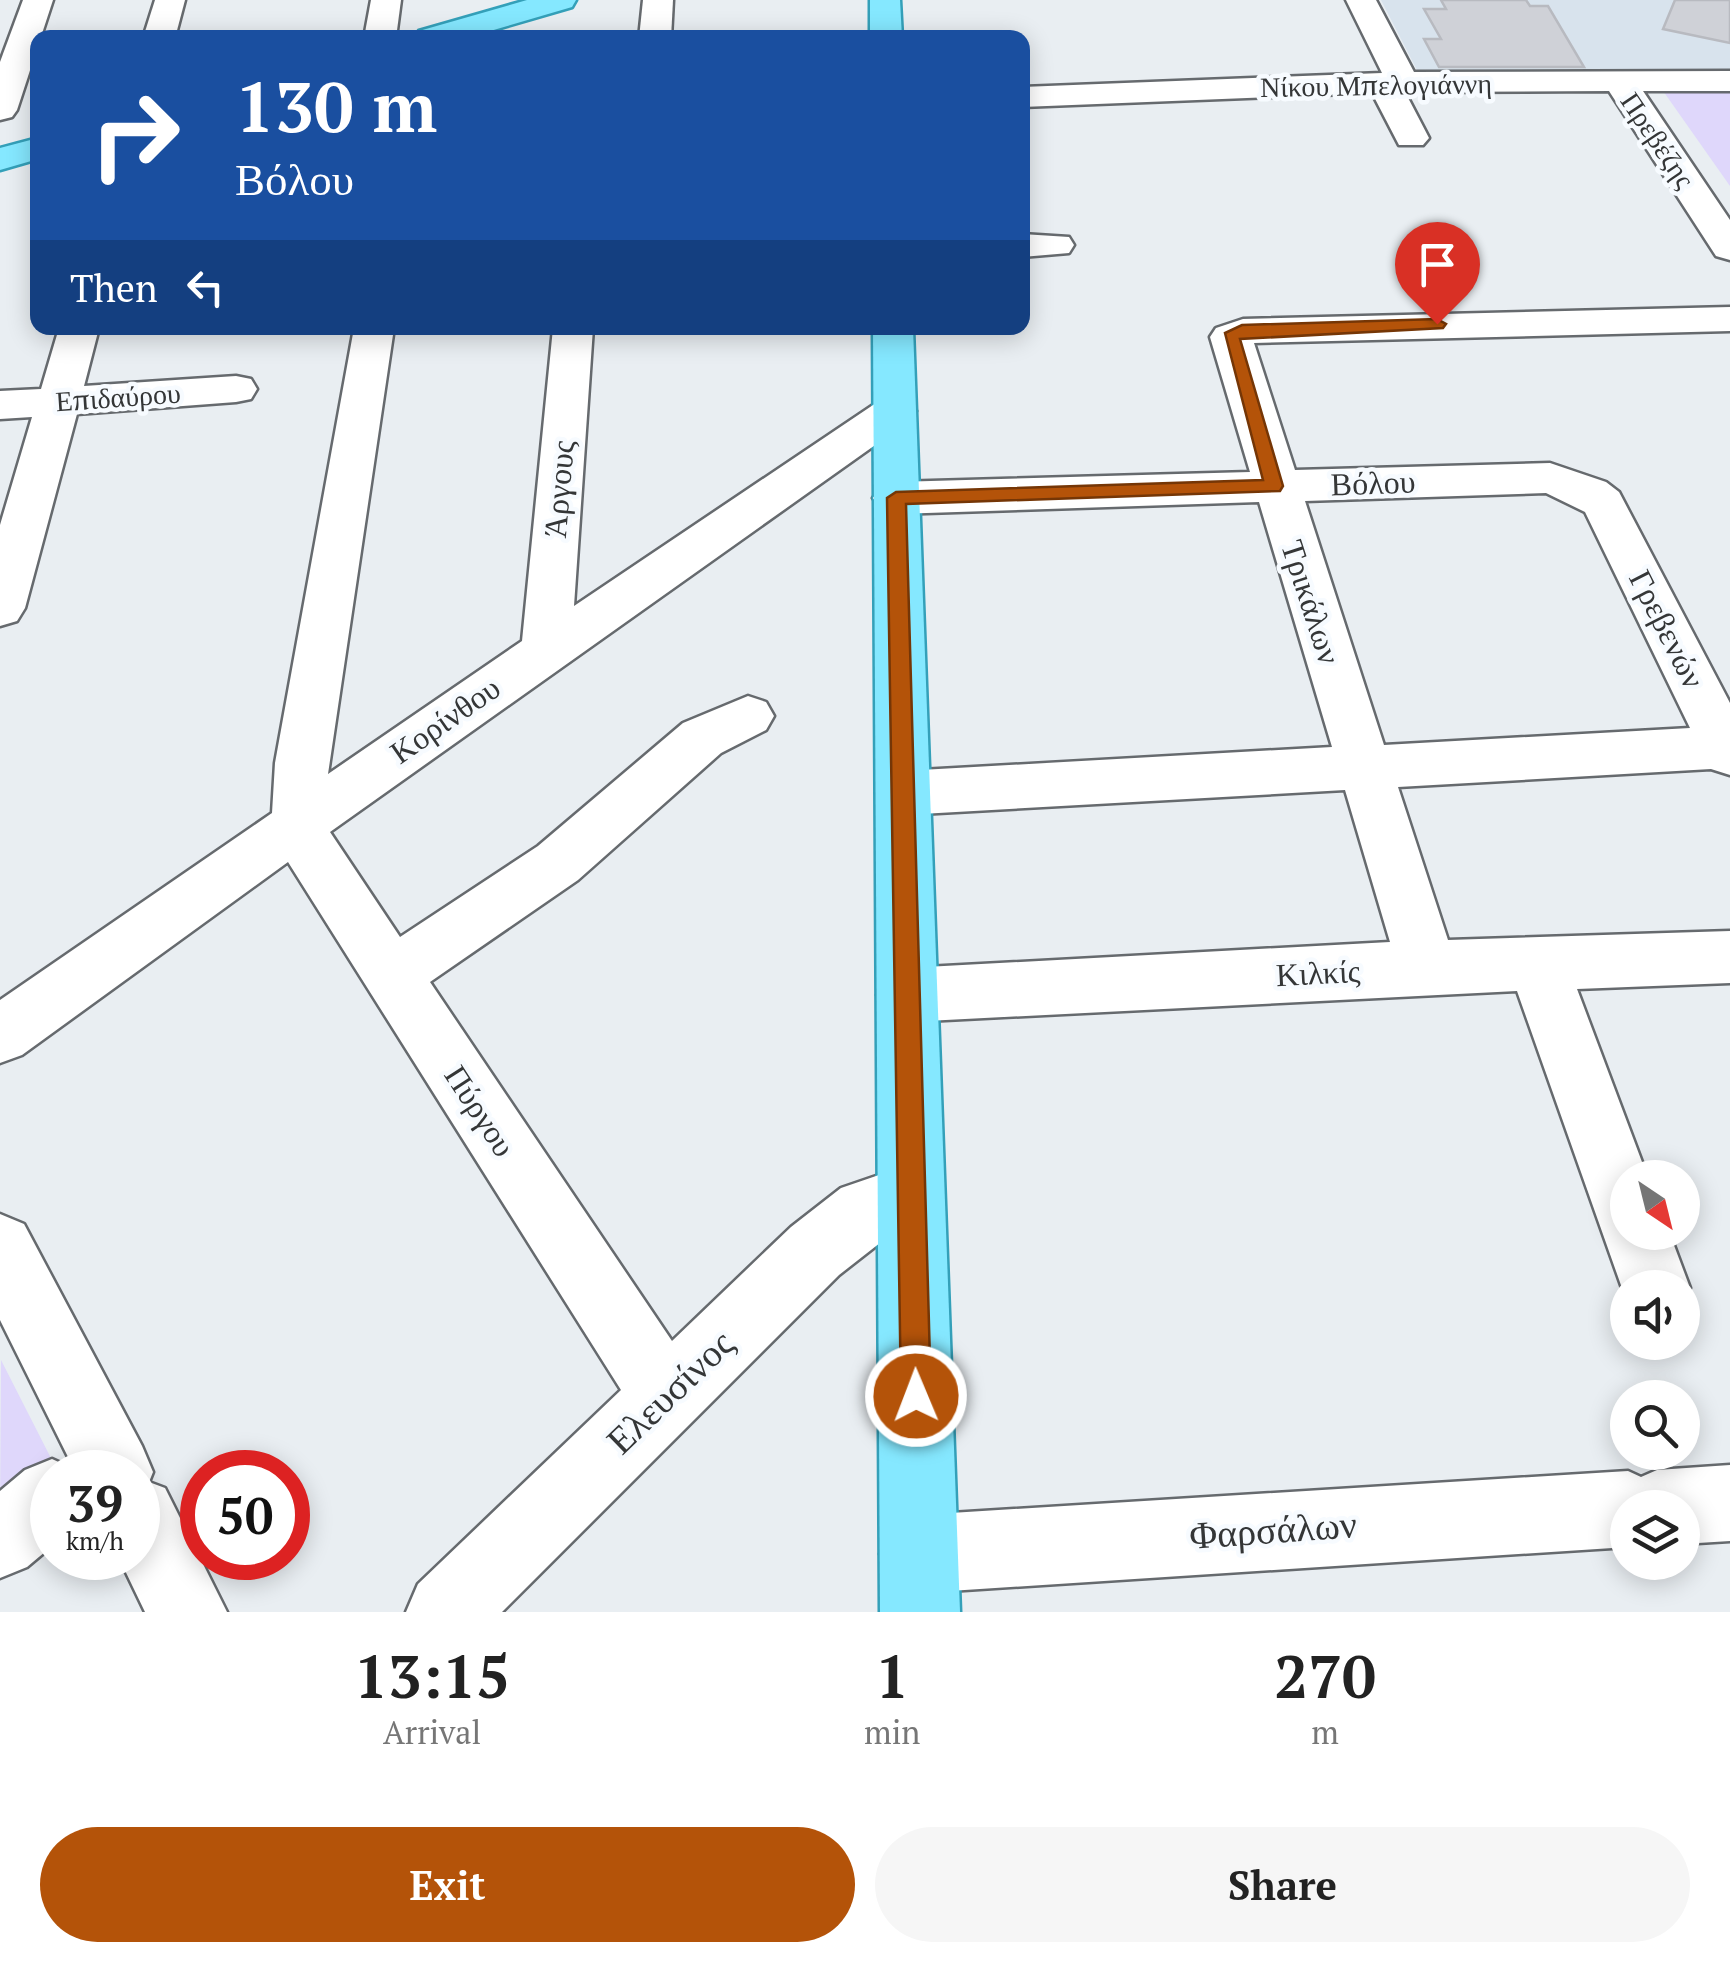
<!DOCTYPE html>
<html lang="en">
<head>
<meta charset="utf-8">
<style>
	body { margin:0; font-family:"PT Serif",serif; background:#f6f6f6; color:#222; height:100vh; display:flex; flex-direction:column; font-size:38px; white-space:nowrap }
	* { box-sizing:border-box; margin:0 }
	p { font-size:32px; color:#767676 }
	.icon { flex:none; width:55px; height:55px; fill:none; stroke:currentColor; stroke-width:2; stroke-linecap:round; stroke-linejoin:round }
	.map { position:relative; height:1612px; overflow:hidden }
	.details { display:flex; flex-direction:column; background:#fff; flex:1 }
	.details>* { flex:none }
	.banner { position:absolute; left:30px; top:30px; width:1000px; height:305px; border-radius:20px; box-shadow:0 5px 25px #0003; background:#1a4fa0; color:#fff; overflow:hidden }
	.needle { width:65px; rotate:145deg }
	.fabs { position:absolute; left:1610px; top:1160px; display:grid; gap:20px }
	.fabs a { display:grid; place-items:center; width:90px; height:90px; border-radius:50%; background:#fff; box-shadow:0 5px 25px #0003; font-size:50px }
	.speed { position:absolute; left:30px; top:1450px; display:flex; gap:20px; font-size:50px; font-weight:700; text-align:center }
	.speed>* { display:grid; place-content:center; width:130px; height:130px; border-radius:50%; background:#fff; box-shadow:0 5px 25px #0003; line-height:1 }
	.speed small { font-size:25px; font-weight:400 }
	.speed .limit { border:15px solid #d22; background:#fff; color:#111 }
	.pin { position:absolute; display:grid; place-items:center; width:85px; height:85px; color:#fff; margin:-102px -42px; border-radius:50% 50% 50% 0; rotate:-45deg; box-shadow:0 0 10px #0007 }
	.pin .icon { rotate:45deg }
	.me { position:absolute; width:110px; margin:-55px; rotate:359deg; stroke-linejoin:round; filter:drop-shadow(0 0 8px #0008) }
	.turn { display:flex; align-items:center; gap:35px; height:210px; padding:0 40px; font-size:45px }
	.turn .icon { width:130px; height:130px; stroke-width:2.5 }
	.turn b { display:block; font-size:70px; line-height:85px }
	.then { display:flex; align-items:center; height:95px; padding:0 40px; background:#0003; gap:20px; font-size:38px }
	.eta { display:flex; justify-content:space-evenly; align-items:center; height:170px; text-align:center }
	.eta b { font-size:60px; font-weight:600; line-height:70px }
	.cta { display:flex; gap:20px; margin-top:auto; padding:20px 40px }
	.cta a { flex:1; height:115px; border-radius:60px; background:#b45309; color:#fff; font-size:40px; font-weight:600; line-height:115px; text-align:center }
	.cta a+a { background:#f6f6f6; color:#222 }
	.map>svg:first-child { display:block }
</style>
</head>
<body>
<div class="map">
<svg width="1730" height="1612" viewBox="0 0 1730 1612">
	<rect width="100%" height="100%" fill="#e9eef2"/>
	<path fill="#d8e3ed" d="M1381,0H1730V73L1419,74Z"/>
	<g fill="#dfd7fb">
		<path d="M1661,88H1730V186Z"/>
		<path d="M1,1360L58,1472H52V1478L0,1522Z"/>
	</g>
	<g fill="#cfd1d7" stroke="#b8bac0" stroke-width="2.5">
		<path d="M1441,0H1526L1530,6H1548L1584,67H1439L1424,39H1441L1424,9H1446Z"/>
		<path d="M1675,0H1730V43L1663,29Z"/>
	</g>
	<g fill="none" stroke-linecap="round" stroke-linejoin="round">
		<g stroke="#666a6e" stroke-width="5">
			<g id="minor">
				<path d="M23,0H53L17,110L12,117L0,120V62Z"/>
				<path d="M155,0H185L175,38H143Z"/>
				<path d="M371,0H401L396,38H364Z"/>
				<path d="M643,0H673L671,38H639Z"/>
				<path d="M1346,0H1376L1414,72L1730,71V91H1643L1730,220V260L1716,256L1609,91L1405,92L1429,138L1423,145H1399L1372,93L1022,107V87L1382,73Z"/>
				<path d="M1022,234L1069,237L1074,245L1069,253L1022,257Z"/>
				<path d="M1730,307V331L1254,343L1295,470L1550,463L1606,482L1619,492L1730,703V775L1711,769L1398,787L1448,940L1730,931V983L1577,989L1648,1178H1628V1232H1669L1690,1288L1682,1305V1288H1628V1305L1517,991L907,1022L886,1014L877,995L886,976L907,968L1390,942L1345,790L903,815L884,809L876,793L884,777L903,771L1332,747L1259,502L896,514L880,509L873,498L880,487L896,482L1250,472L1210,337L1216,328L1243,319ZM1546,493L1585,512L1690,728L1384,745L1305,501Z"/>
				<path d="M59,328H99L84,386L236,376L251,379L257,389L251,399L236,402L77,414L25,608L17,621L0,626V525L32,417L0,419V391L41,389Z"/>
				<path d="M354,328H394L328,774L522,641L553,328H593L574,606L879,401L894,397L909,401L916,411L909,421L330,832L400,937L538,846L683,723L748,696L766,702L774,716L766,730L721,753L578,880L430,982L672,1341L791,1227L841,1188L911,1164L935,1174L944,1197L935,1220L885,1239L839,1275L502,1612H406L418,1584L621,1390L288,862L22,1055L0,1063V1000L272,813L275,763Z"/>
				<path d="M0,1214L24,1224L142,1446L153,1472L149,1482L165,1488L227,1612H145L119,1558H138V1472H52V1546L27,1567L0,1578V1491L25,1470L52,1459L74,1469L0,1320Z"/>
				<path d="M1730,1465V1541L1682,1544V1508H1628V1547L919,1593L892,1581L880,1554L892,1527L919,1515L1628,1471L1641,1477L1657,1470Z"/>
			</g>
		</g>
		<g stroke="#34a0b9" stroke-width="5">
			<g id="major">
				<path d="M527,0H576L572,7L466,38H414L419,31Z"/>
				<path d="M870,0H900L902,38H870Z"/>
				<path d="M38,138V159L0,170V148Z"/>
				<path d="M873,328H913L960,1612H880Z"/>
			</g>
		</g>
		<use href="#minor" fill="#fff" fill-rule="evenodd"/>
		<use href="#major" fill="#85e8ff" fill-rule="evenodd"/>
	</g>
	<path fill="#b45309" stroke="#753606" stroke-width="2.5" d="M1437,319L1446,324L1443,328L1240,339L1283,486L1280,491L906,504L931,1396L926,1406L916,1411L905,1406L901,1396L887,498L896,492L1263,480L1225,333L1242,325Z"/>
	<g text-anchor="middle" stroke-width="9" stroke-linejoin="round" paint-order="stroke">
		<g font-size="28" fill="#343637" stroke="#f7fbff">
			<text transform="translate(1376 85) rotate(-1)" y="10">Νίκου Μπελογιάννη</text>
			<text transform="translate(1658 140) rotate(56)" y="10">Πρεβέζης</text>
			<text transform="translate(118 397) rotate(-4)" y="10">Επιδαύρου</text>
		</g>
		<g font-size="32" fill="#343637" stroke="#f7fbff">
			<text transform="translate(1373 483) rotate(-2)" y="11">Βόλου</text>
			<text transform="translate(559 489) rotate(-85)" y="11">Άργους</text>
			<text transform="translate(1311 602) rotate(72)" y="11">Τρικάλων</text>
			<text transform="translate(1667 629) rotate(63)" y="11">Γρεβενών</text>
			<text transform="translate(445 720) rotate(-35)" y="11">Κορίνθου</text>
			<text transform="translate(1318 973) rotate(-3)" y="11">Κιλκίς</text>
			<text transform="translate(480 1111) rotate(57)" y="11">Πύργου</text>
		</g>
		<g font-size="38" fill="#343637" stroke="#f7fbff">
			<text transform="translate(670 1392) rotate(-44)" y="13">Ελευσίνος</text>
			<text transform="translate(1273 1530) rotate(-4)" y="13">Φαρσάλων</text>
		</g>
	</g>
</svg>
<div class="fabs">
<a><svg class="needle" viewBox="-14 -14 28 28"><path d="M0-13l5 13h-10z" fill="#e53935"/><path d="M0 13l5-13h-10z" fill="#767676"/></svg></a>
<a><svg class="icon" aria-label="sound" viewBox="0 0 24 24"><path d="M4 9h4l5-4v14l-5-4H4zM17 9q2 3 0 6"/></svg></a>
<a><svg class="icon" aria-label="search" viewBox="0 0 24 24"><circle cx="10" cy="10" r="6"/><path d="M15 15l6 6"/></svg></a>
<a><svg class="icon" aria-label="layers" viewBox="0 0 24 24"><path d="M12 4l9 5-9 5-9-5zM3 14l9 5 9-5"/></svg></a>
</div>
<div class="speed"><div>39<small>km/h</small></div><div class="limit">50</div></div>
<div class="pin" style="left:1437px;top:324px;background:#d93025"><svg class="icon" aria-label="arrive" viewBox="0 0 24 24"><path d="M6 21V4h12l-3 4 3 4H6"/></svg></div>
<svg class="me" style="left:916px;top:1396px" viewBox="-20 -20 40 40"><circle r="17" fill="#b45309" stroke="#fff" stroke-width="3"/><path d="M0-11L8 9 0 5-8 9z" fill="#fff"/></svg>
<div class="banner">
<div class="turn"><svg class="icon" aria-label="right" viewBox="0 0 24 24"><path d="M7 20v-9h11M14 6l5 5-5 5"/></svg><div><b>130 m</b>Βόλου</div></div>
<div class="then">Then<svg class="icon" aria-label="left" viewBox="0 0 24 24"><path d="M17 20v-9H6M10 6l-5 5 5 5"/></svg></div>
</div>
</div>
<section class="details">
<div class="eta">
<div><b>13:15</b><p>Arrival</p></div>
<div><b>1</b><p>min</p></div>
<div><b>270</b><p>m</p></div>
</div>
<div class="cta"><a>Exit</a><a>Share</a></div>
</section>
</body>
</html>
